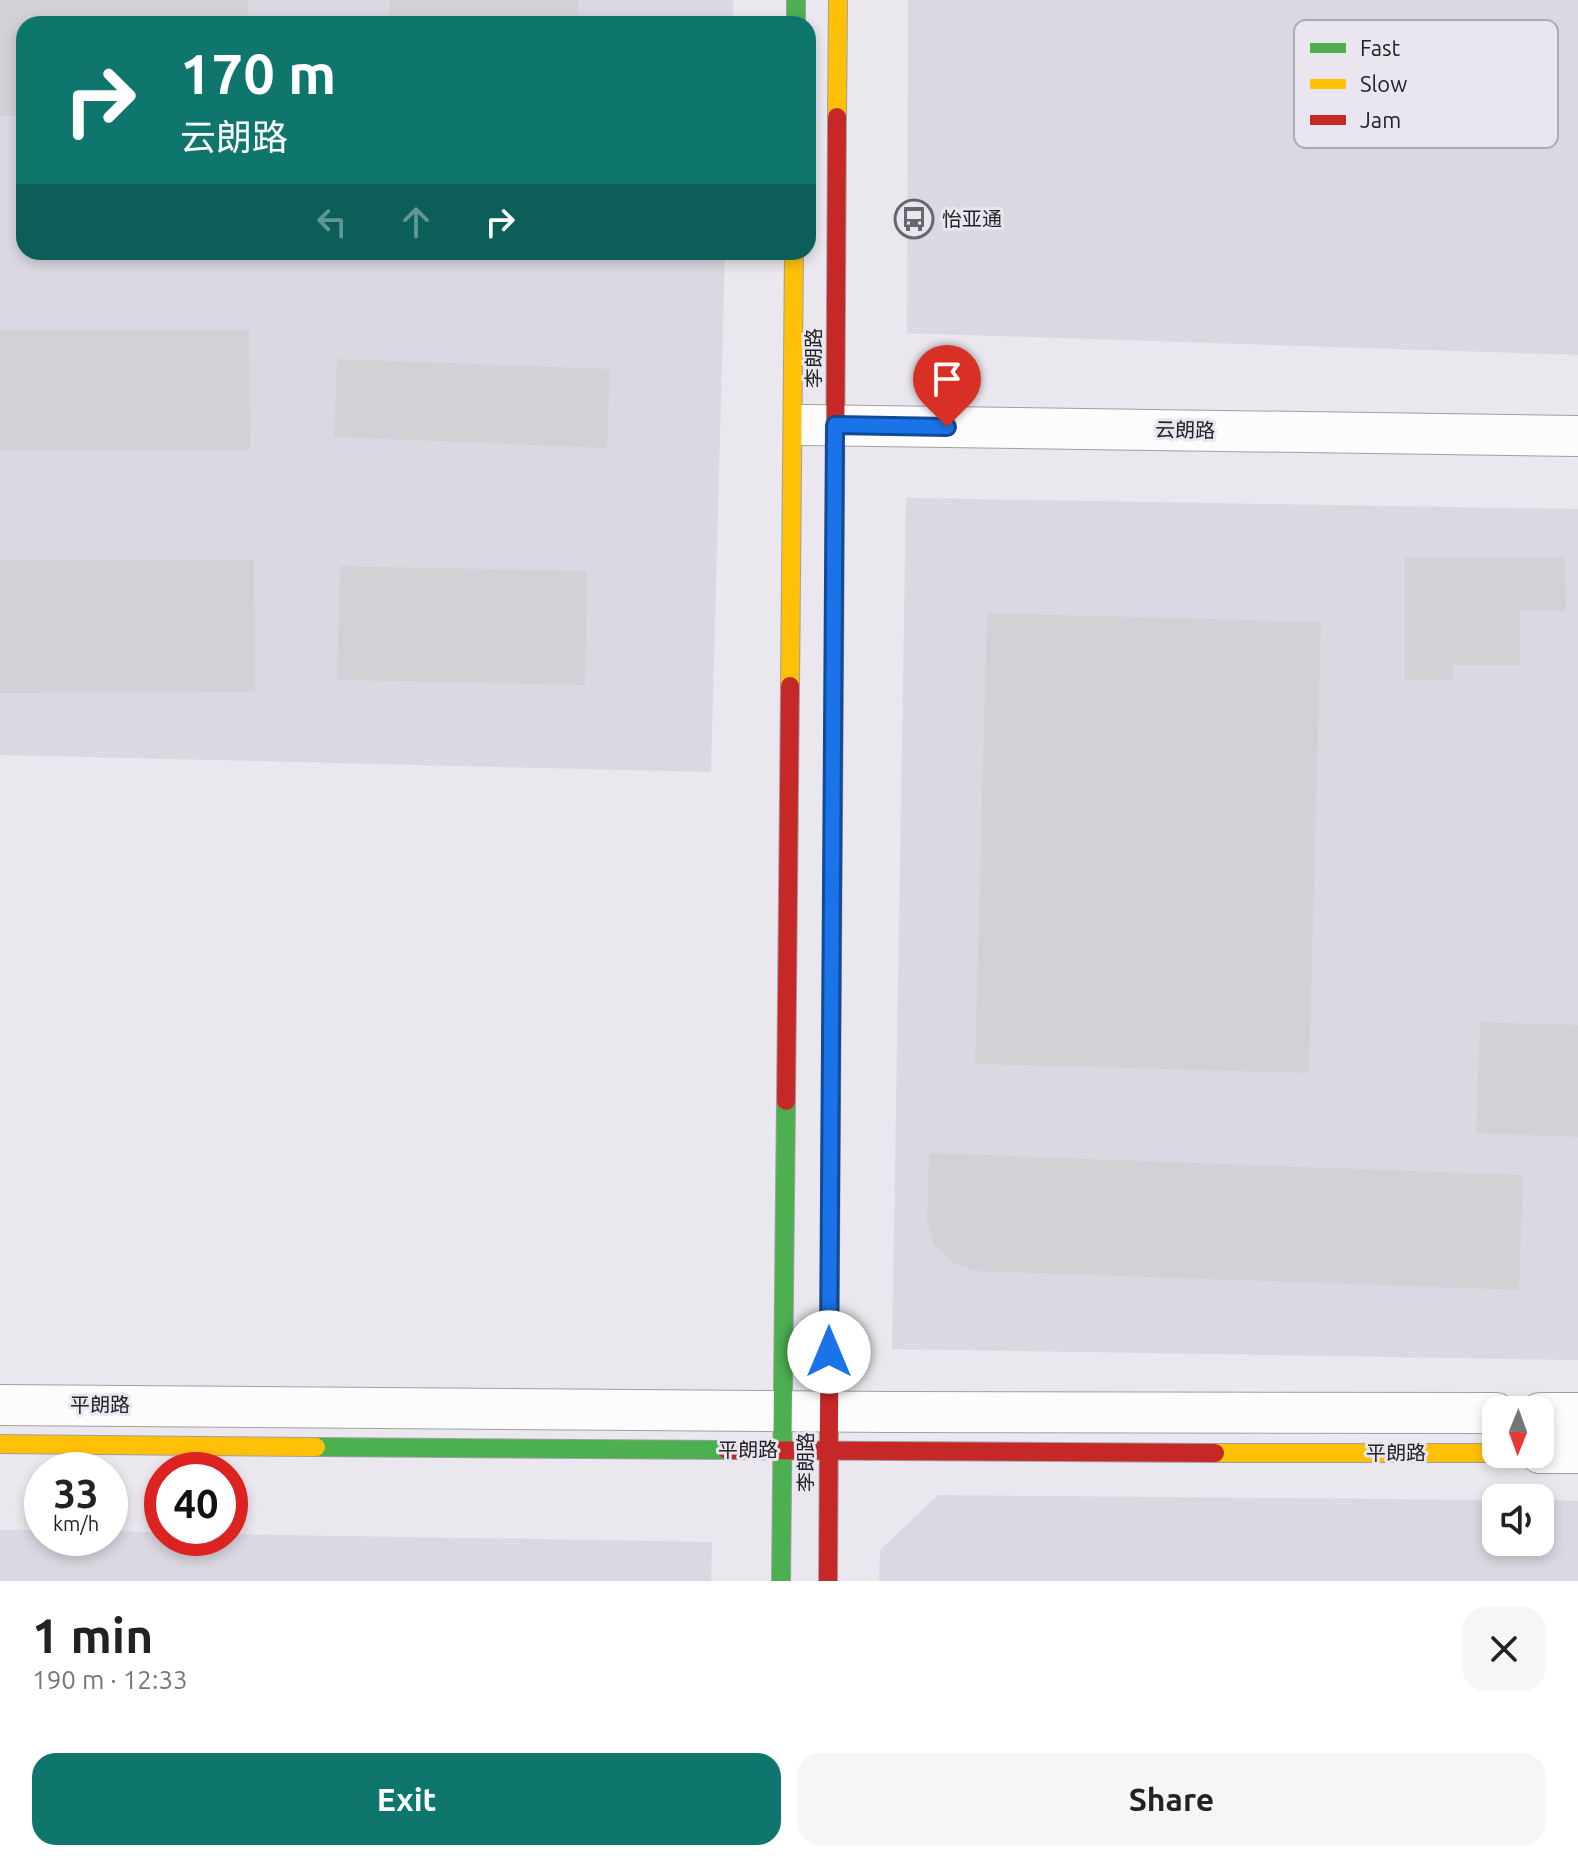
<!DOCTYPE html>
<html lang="en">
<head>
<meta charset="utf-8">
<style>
	body { margin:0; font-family:Ubuntu,"Noto Sans SC",sans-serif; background:#f6f6f6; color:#222; height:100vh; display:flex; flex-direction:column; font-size:30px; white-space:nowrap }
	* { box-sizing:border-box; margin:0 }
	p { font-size:26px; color:#767676 }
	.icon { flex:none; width:44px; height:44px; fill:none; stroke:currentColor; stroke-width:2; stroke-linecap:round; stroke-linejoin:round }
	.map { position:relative; height:1581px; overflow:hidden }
	.side { display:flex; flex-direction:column; background:#fff; flex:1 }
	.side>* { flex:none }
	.banner { position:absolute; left:16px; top:16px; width:800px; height:244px; border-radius:24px; box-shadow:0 4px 12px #0003; background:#0f766e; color:#fff; overflow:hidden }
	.needle { width:52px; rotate:181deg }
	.fabs { position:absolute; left:1482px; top:1396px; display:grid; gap:16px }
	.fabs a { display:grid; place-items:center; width:72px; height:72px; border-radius:16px; background:#fff; box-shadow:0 4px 12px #0003; font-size:40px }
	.speed { position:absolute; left:24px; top:1452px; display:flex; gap:16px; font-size:40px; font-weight:700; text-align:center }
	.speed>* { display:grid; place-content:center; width:104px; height:104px; border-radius:50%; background:#fff; box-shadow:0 4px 12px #0003; line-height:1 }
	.speed small { font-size:20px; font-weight:400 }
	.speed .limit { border:12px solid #d22; background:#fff; color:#111 }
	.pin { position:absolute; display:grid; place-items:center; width:68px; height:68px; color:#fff; margin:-82px -34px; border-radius:50% 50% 50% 0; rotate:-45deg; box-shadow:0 0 8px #0007 }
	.pin .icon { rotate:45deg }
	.me { position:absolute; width:88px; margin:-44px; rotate:0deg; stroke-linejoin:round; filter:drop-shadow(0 0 6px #0008) }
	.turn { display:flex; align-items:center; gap:28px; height:168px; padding:0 32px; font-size:36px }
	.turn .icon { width:104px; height:104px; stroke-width:2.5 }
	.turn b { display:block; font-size:56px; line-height:68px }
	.lanes { display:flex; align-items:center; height:76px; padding:0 32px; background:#0003; justify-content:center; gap:40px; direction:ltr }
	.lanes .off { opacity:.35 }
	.round { display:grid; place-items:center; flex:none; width:84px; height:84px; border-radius:24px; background:#f6f6f6 }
	.head { display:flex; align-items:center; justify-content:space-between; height:136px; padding:0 32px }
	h1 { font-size:48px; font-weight:700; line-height:60px }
	.button { display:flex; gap:16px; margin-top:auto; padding:16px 32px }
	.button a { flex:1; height:92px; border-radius:24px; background:#0f766e; color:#fff; font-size:32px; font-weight:700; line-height:92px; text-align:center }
	.button a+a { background:#f6f6f6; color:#222 }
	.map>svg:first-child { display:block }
</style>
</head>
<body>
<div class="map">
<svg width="1578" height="1581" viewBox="0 0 1578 1581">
	<rect width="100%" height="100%" fill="#eae8ee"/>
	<g fill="#dbd8e3">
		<path d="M0,0H733V24H24V252H725L711,772L0,755Z"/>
		<path d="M908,0H1578V355L907,333Z"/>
		<path d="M906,498L1578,509V1360L892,1349Z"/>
		<path d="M938,1495L1496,1500V1542H1540V1500L1578,1501V1581H879L880,1550Z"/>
		<path d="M0,1530H42V1538H110V1531L162,1532V1538H230V1534L712,1542L711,1581H0Z"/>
	</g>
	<g fill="#d3d1d6">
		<path d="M0,0H248V24H24V116H0Z"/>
		<path d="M390,0H578L577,24H389Z"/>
		<path d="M0,330H249L250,450H0Z"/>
		<path d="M337,359L610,369L607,448L334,437Z"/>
		<path d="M1405,557H1565L1566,611H1520V665H1453V680H1405Z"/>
		<path d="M0,560H254L255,692L0,693Z"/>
		<path d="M340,566L587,571L585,685L337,680Z"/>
		<path d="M987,613L1321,622L1309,1073L975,1064Z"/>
		<path d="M1480,1022L1578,1025V1137L1476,1133Z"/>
		<path d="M929,1153L1523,1175L1519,1290L975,1271L952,1262L934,1245L927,1220Z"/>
	</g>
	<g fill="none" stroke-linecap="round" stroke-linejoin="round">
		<g stroke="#a09fa3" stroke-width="42">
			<g id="street">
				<path d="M804,425L1578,436"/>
				<path d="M0,1405L890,1412L1496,1413"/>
				<path d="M1540,1413H1578"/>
				<path d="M1540,1453H1578"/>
			</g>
		</g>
		<g stroke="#a09fa3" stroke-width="20">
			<g id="fast">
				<path d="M796,0V24"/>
				<path d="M316,1447L727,1450"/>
				<path d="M781,1581L786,1101"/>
			</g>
		</g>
		<g stroke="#a09fa3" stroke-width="20">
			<g id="slow">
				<path d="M837,117L838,0"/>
				<path d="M790,686L794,252"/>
				<path d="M831,1095L834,681"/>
				<path d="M0,1444L316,1447"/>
				<path d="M1215,1453H1496"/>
			</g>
		</g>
		<g stroke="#a09fa3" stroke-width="20">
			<g id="jam">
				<path d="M834,681L837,117"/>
				<path d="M786,1101L790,686"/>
				<path d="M727,1450L1215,1453"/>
				<path d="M828,1581L831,1095"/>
			</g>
		</g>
		<use href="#street" stroke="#fcfcfc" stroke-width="40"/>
		<use href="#fast" stroke="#4caf50" stroke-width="18"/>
		<use href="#slow" stroke="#ffc107" stroke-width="18"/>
		<use href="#jam" stroke="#c62828" stroke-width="18"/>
	</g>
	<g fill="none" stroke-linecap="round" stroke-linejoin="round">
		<g stroke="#114b97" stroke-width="20">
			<path id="route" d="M829,1352L835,425L947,427"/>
		</g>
		<use href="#route" stroke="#1a73e8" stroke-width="14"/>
	</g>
	<defs>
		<g id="bus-ring" transform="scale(2)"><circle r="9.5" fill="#e9e6f0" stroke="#69676b" stroke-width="1.5"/><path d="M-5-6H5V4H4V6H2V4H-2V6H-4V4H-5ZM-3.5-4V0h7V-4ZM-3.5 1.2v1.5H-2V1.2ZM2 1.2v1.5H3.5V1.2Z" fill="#69676b"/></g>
	</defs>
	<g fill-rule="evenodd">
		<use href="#bus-ring" x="914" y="219"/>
	</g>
	<g text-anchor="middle" stroke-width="6" stroke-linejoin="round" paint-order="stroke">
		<g font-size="20" fill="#232225" stroke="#e9e6f0" text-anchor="start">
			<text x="942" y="226">怡亚通</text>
		</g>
		<g font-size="20" fill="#232225" stroke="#e9e6f0">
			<text transform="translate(814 358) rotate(-90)" y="7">李朗路</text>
			<text transform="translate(1185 430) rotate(1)" y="7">云朗路</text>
			<text x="100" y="1412">平朗路</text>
			<text x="748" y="1457">平朗路</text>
			<text x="1396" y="1460">平朗路</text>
			<text transform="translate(806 1462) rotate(-90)" y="7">李朗路</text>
		</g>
	</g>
	<rect x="1294" y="20" width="264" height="128" rx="12" fill="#e9e6f0" stroke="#aeabb3" stroke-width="2"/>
	<rect x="1310" y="43" width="36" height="10" fill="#4caf50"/>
	<rect x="1310" y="79" width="36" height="10" fill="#ffc107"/>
	<rect x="1310" y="115" width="36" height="10" fill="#c62828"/>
	<g font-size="22" fill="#232225">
		<text x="1360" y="56">Fast</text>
		<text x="1360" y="92">Slow</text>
		<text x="1360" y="128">Jam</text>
	</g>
</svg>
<div class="fabs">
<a><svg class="needle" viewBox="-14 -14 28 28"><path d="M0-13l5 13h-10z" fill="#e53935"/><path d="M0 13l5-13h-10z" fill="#767676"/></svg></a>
<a><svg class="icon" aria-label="sound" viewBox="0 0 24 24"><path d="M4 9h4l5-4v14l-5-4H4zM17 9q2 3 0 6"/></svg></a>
</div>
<div class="speed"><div>33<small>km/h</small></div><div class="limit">40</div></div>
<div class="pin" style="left:947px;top:427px;background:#d93025"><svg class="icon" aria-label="arrive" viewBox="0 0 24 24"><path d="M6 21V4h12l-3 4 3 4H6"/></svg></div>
<svg class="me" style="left:829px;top:1352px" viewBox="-20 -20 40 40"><circle r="19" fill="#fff"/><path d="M0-13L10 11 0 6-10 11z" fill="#1a73e8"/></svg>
<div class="banner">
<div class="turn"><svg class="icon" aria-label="right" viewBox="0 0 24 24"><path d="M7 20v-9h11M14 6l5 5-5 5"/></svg><div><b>170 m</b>云朗路</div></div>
<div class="lanes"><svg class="icon off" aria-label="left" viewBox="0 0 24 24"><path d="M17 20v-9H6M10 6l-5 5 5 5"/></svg><svg class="icon off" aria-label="ahead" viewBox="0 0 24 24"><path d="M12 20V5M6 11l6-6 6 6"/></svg><svg class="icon" aria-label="right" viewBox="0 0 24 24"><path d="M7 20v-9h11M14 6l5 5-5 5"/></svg></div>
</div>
</div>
<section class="side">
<div class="head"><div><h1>1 min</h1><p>190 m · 12:33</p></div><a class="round"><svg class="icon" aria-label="close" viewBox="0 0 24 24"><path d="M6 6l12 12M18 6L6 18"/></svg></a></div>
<div class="button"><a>Exit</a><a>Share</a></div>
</section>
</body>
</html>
